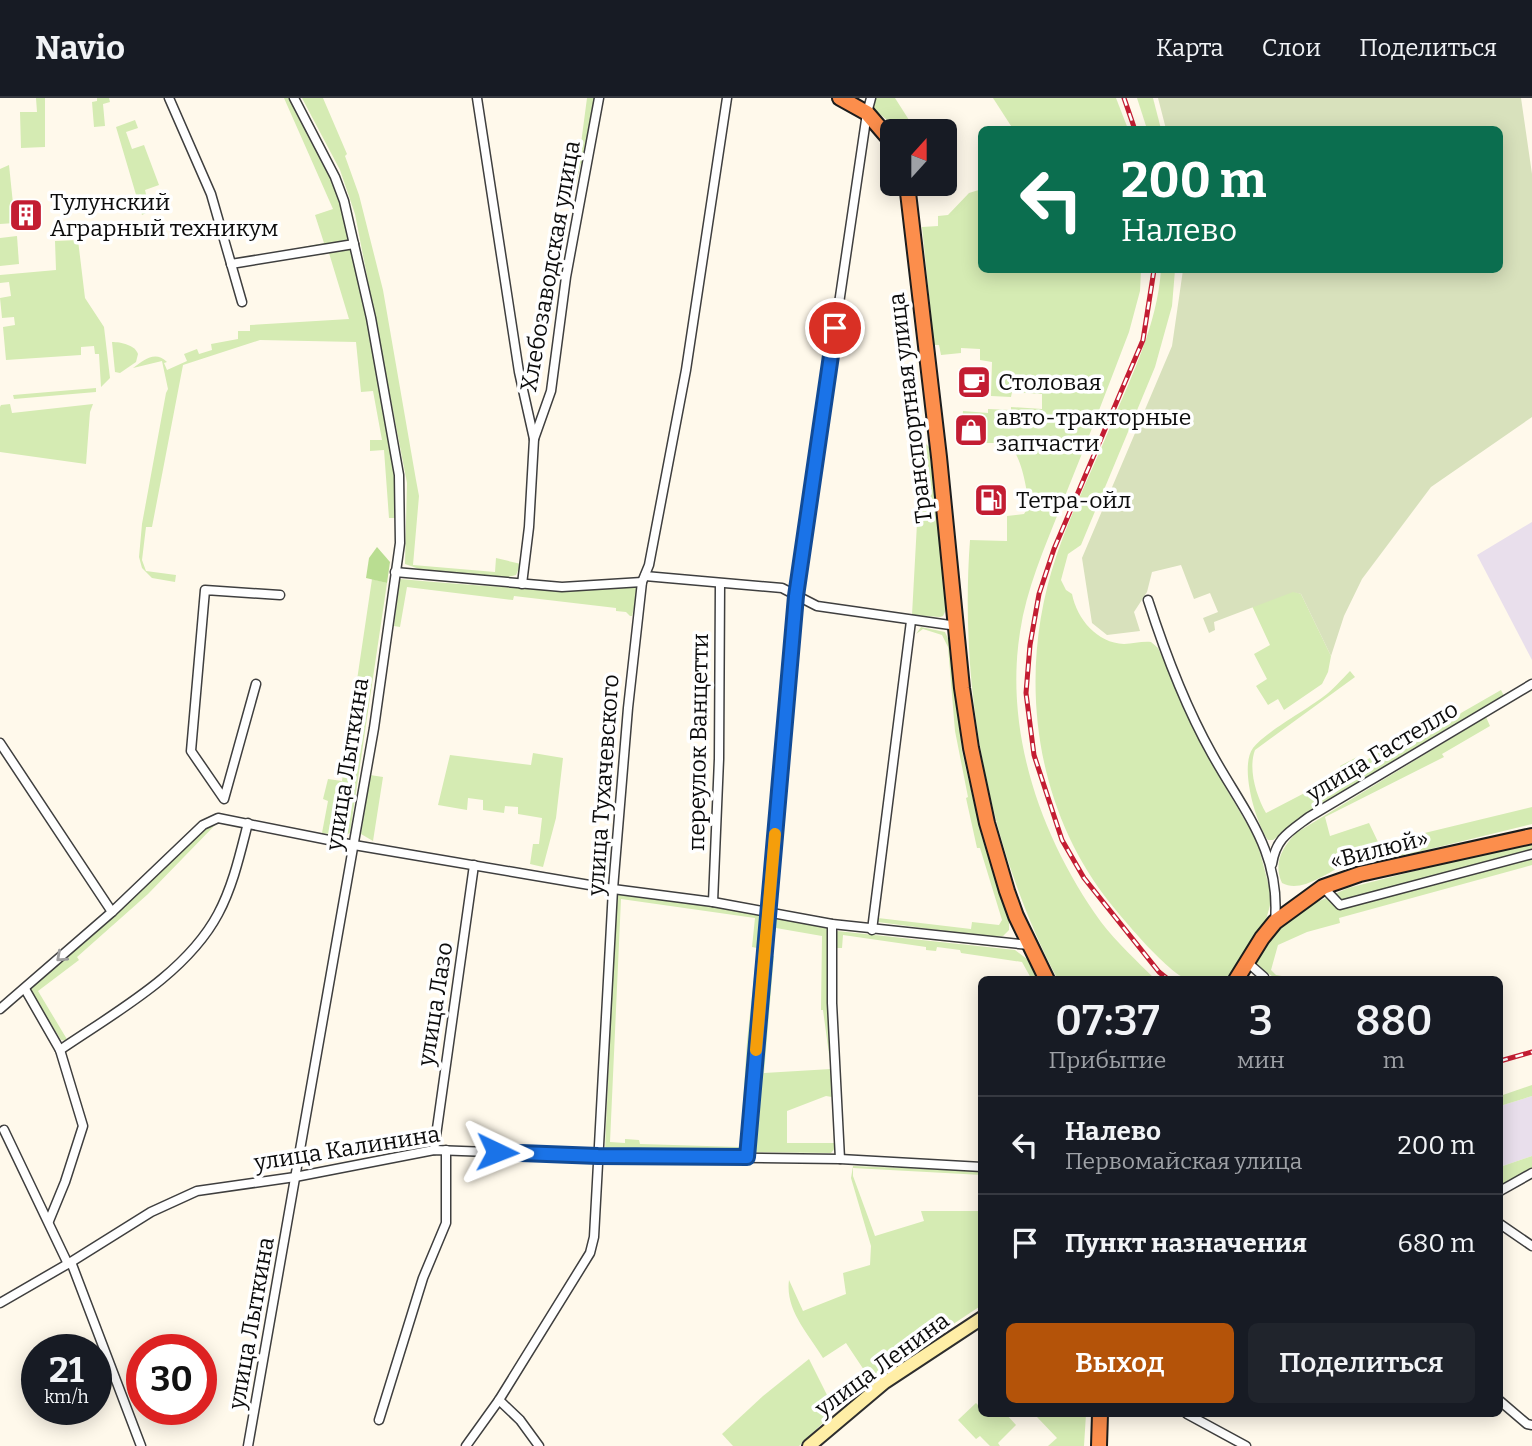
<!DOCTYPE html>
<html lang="ru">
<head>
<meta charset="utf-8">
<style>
	body { margin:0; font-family:Bitter,serif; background:#20242c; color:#f1f3f6; height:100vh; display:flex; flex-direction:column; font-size:26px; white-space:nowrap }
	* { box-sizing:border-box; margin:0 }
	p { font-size:23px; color:#9ea1a6 }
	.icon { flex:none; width:38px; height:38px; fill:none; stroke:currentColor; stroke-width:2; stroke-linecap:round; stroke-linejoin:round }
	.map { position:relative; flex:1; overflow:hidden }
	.drawer { position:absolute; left:978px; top:878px; width:525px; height:441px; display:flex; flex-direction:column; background:#171b24; border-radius:10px; box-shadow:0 4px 18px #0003 }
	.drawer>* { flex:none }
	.hud { position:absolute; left:978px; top:28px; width:525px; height:147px; border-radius:10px; box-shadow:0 4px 18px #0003; background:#0b6e4f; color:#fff; overflow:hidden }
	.needle { width:46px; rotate:21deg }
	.buttons { position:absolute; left:880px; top:21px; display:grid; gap:14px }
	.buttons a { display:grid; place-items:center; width:77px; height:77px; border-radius:10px; background:#171b24; box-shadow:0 4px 18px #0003; font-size:35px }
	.speed { position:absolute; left:21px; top:1236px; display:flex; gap:14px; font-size:35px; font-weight:700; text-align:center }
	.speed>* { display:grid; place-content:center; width:91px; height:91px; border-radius:50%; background:#171b24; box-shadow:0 4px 18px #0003; line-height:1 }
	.speed small { font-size:18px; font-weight:400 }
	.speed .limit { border:10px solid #d22; background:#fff; color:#111 }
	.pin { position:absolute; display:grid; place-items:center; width:60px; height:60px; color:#fff; margin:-30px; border:4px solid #fff; border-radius:50%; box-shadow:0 2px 7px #0007 }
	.me { position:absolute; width:77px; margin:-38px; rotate:92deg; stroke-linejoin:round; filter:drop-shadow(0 0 5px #0008) }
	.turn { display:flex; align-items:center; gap:24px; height:147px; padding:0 28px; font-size:32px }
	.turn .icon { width:91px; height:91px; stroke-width:2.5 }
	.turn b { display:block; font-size:49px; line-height:60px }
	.eta { display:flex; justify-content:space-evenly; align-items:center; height:119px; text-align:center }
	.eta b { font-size:42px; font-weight:600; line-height:49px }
	.cta { display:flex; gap:14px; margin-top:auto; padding:14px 28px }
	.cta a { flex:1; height:80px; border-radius:10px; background:#b45309; color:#fff; font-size:28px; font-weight:600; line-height:80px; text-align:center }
	.cta a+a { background:#20242c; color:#f1f3f6 }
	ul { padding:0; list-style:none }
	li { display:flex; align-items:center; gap:21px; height:98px; padding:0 28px; border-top:2px solid #363941 }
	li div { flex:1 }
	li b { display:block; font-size:26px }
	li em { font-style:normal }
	header { display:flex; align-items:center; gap:42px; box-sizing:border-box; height:98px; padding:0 35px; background:#171b24; border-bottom:2px solid #363941 }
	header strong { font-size:33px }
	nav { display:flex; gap:38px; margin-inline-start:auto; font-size:24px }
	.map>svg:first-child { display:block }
</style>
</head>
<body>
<header>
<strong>Navio</strong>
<nav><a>Карта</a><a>Слои</a><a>Поделиться</a></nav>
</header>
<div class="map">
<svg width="1532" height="1348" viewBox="0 0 1532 1348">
	<rect width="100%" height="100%" fill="#fff9eb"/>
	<g fill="#e9dfec">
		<path d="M1532,424V562L1477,457Z"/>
		<path d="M1532,998V1058L1500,1069V1008Z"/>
	</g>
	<g fill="#d5ebb3" fill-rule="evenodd">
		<path d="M36,0H45V49L21,50L20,14H37Z"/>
		<path d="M97,0H109L110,4L103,6L105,28L94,29L92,4L97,3Z"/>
		<path d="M284,0H291C314,45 338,89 350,138L346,143L293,151L324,145L315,117L333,111Z"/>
		<path d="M302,0H323L347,56L345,58L359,97L383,192L416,382L419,398L413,467L495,474L496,460L521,466L516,477L504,480L422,472L405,466L407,385L355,116L340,72Z"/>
		<path d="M587,0H594L584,66L581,65L575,90L571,89L580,53Z"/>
		<path d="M875,0H895L916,33H898C891,23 880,18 873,9Z"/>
		<path d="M993,0H1116L1128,31H1013Z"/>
		<path d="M1137,0H1153L1161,31H1147Z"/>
		<path d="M135,22L138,30L126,34L132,51L144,47L159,87L145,92L150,113L142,117L116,29Z"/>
		<path d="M9,67L15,125L0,126V71Z"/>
		<path d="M982,91V172H1141L1140,193L1129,234C1108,289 1087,344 1065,398C1048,442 1027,487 1020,534C1004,636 1042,742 1101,824C1117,845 1137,863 1156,882H1058C988,749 959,591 970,442L1007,443V418L1024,416L1029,408C1027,393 1022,358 1010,349C1003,344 991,345 982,345L983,328L962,325L963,313L988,315V311L1011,312V309L1042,311V296L1012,294L1011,299L991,298L992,264L980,262V251L961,250V255L941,257L939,247H934L922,129L938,128V118L948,117L969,95Z"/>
		<path d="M17,138L19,166L0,168V140Z"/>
		<path d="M78,142L85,200L104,229L110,280L101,289L99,256H95L94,248L81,249V257L6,262L3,229L15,227L14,219L2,220L0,200L11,198L9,184L0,185V177L56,172L55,143Z"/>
		<path d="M351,149C370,236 395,332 397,420H389L384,352L370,353V342H382L373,293L361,294L356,244L260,242L183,267L152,429H146L142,462L146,473L176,477L175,484L152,480L142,470L139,459L142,426L166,295L168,291L162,263L133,270C144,262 155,252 167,264L164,265L167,272L187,263L184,256L197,251L199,256L212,252L211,246L238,241V233H250V227L349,221L329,155L320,157L319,153Z"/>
		<path d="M1161,172H1175L1172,208L1155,269L1081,447L1068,456L1061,482L1066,492L1072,496C1077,521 1097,545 1124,546C1133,546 1142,543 1151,544L1158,550L1226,690L1257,743L1272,800L1266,822L1227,882C1215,882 1201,884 1190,882C1171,879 1123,821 1110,805C1033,708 1017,575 1056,459C1071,414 1093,371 1111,327C1132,277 1157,227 1161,172Z"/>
		<path d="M112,244C121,244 135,247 138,256L136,264L120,275L115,274Z"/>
		<path d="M96,290V294L14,301L13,297Z"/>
		<path d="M10,306L12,315L93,306L90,314L86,366L0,354V309L1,307Z"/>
		<path d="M925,345L929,349L947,510L943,518L940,519L912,517L918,407L922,405L919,386H922V378L918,377L919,348Z"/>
		<path d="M372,481L387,485L350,735L344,738L322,735L328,703L323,701L328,681L342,683Z"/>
		<path d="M400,481C481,488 554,495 636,489L638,494L632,518H630L626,514L616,513V510L514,498L513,502L407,489L400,529L394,528Z"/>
		<path d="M1293,493L1301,496L1331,558L1328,574L1322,586L1284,612L1278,601L1268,607L1256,588L1267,581L1254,556L1270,547L1252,508Z"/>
		<path d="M921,529L945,534L951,547L962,653L982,740L1009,823V832L1003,838L990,839L878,824V820L971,831L972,824L999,827L1002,822L980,750H977L966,700L968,699L955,633L948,549L942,537L923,531L916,536Z"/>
		<path d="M1350,573L1355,579L1255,652C1248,671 1256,697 1266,715L1343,675L1340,668L1357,659L1361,665L1418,633L1421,638L1501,592L1504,598L1326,704L1273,742H1268C1256,725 1239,669 1253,650C1264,635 1306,612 1323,599C1333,592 1341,582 1350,573Z"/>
		<path d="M1486,619L1490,628L1442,656L1444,659L1325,719L1330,738L1369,725L1379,746L1532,709V726L1410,756L1346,768L1345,764L1340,765V769C1324,777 1300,795 1282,785C1273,765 1282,750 1296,735Z"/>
		<path d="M533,655L563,660L556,720L543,769L530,766L533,746H539L542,720L518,716V709L505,708L504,715L483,712V702L468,700L467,712L438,707L450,657L531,667Z"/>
		<path d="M370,677L383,679L373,743L361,736Z"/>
		<path d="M217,725L148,796L77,859L79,862L38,893L68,943L61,942L31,894L32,888L92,838L204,730Z"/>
		<path d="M1532,743V767L1339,820L1340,825L1307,834L1278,847L1271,872L1276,877L1305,882H1278L1255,867L1274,836L1293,820L1315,805L1348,790Z"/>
		<path d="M616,794L763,817L743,1054L605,1052ZM621,801L755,820L752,849L757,850L747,944L740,1049L640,1046L639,1042L625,1041V1045L610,1044Z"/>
		<path d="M773,820L825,829L827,832L828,915L831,928L836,1049L831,1055L752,1054L770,858H774L764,975L831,971L823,912H821L822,838L776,830V834H772ZM826,998L832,999L834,1045H787V1013Z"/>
		<path d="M837,833L1015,852L1027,861L1038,882H1032L1022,864L961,855L960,852L937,849L936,853L926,852V849L843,837L842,850H836Z"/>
		<path d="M1532,987V998L1500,1008V998Z"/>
		<path d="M1532,1058V1073L1500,1092V1069Z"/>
		<path d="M853,1068L982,1073V1077L853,1070V1078L875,1138L924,1123L921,1113H982V1207L870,1281L846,1245L823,1260C808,1235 785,1212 789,1182L803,1213L846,1196L843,1175L870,1167L871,1148L851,1080Z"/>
		<path d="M809,1261L835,1313L799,1348H733L722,1336L763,1298Z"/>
		<path d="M976,1305L982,1311V1316H1006L1016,1327L998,1345L1000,1348H990L980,1338L976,1341L958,1322Z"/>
		<path d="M1039,1316H1086L1084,1348H1048L1057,1340L1037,1319Z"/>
	</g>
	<path fill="#b9dd91" d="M377,449L390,464L387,485L366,480L369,460Z"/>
	<path fill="#d8e1bc" d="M1158,0H1521L1532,76V319L1431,389L1362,481L1344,518L1331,558L1301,496L1293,494L1214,524L1215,532L1209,535L1203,520L1218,514L1210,495L1194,501L1181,467L1152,474L1147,494L1134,514L1140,533L1107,537L1092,525L1082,460L1172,248L1183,172H1500V32L1166,31Z"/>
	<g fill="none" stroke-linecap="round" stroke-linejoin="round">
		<g stroke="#3f3f3f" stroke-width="11">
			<g id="street">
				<path d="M169,0L211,96L242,204"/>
				<path d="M477,0L519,274L534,341L529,429L522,486"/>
				<path d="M231,166L354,146"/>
				<path d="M534,341L551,293L566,179L599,0"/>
				<path d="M395,474L562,489L642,484"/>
				<path d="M645,478L782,490L817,508L957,528"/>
				<path d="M1148,502C1165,555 1185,608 1212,656C1244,714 1281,753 1275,824"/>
				<path d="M256,586L224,701L191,653L205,492L280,497"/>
				<path d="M0,645L112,814"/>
				<path d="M1272,766C1276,740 1289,734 1309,719L1532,586"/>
				<path d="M1323,789L1340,807L1532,756"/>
				<path d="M713,804L719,661L720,486"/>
				<path d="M832,826V905L840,1061"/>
				<path d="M872,832L911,523"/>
				<path d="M1247,864L1264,879"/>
				<path d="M25,891L60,952L83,1028L65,1084L49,1123"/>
				<path d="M0,911L112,814L203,727L218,720L354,747L613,791L713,804L832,826L1029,847"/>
				<path d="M60,952C114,915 186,876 218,816C233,788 240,756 248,725"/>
				<path d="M4,1032L68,1166"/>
				<path d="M434,1052L474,767"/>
				<path d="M747,1059L796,498L867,15L871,0"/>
				<path d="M1500,1093L1532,1075"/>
				<path d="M1500,1126L1532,1148"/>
				<path d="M71,1164L141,1348"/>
				<path d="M0,1205L71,1164L151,1114L197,1093L295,1079L434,1052L598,1058L840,1061L982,1069"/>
				<path d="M499,1302L520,1322L539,1348"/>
				<path d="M1500,1303L1527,1326L1532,1327"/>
				<path d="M1187,1316L1246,1348"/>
				<path d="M379,1322L423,1180L446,1125V1052"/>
				<path d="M248,1348L374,630L400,445L399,377L371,220L344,103L335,79L294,0"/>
				<path d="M466,1348L499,1302L590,1155L594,1139L613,791L628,610L642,484L649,467L686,272L727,0"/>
			</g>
		</g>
		<g stroke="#2e2e2e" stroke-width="16">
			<path id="secondary" d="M809,1348L885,1284L982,1220"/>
		</g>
		<g stroke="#1d1d1d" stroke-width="18">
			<g id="highway">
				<path d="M840,0L867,15L892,44"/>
				<path d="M907,86L939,359L962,590L971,650L987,725L1007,793L1016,818L1047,882"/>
				<path d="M1236,882L1262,840L1275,824L1323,789L1360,776L1532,738"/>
				<path d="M1099,1348L1100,1316"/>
			</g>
		</g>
		<use href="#street" stroke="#fff" stroke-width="8"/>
		<use href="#secondary" stroke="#ffeea6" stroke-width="12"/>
		<use href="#highway" stroke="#fc8e4c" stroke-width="14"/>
		<g stroke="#c31d32" stroke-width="5">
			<g id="rail">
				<path d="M1124,0L1135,32"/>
				<path d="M1154,172L1143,242L1054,451L1039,496L1030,547L1026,595L1034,657L1062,742L1084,780L1159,874L1169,882"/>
				<path d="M1500,963L1532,954"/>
			</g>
		</g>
		<use href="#rail" stroke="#fff" stroke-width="2.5" stroke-dasharray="8" stroke-linecap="butt"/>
	</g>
	<defs><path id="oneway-chevron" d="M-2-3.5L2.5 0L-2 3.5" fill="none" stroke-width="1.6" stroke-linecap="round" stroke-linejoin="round" transform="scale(1.75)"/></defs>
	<use stroke="#9e9e9e" href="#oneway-chevron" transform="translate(61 859) rotate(138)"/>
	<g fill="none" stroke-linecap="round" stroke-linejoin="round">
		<g stroke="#114b97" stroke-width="18">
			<path id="route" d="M497,1054L598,1058L747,1059L796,498L835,230"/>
		</g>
		<use href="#route" stroke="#1a73e8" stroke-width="12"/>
		<path stroke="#f59e0b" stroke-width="12" d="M756,952L775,736"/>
	</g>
	<defs>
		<g id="building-square" transform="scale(1.75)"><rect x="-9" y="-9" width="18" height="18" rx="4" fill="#c31d32" stroke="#fff"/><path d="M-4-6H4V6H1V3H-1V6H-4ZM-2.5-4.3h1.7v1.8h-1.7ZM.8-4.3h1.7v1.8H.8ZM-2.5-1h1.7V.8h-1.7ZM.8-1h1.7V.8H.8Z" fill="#fff"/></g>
		<g id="cafe-square" transform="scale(1.75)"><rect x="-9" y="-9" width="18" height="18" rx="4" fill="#c31d32" stroke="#fff"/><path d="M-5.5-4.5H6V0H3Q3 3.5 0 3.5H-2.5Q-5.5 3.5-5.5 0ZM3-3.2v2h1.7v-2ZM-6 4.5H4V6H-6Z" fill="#fff"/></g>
		<g id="shop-square" transform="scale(1.75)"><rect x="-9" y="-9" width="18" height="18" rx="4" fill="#c31d32" stroke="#fff"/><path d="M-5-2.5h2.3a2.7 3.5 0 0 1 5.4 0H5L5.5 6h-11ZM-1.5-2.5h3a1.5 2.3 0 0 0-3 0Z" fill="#fff"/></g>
		<g id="fuel-square" transform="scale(1.75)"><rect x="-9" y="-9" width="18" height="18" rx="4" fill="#c31d32" stroke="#fff"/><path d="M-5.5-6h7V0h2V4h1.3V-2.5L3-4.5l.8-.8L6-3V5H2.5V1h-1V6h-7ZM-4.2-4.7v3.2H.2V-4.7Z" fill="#fff"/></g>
	</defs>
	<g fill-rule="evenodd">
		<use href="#building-square" x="26" y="117"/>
		<use href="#cafe-square" x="974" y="284"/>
		<use href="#shop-square" x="971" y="332"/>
		<use href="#fuel-square" x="991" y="402"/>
	</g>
	<g text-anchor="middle" stroke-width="7" stroke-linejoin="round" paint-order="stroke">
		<g font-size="23" fill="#0c0c0c" stroke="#fff" text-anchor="start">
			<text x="50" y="112">Тулунский<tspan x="50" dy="26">Аграрный техникум</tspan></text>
			<text x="998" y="292">Столовая</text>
			<text x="996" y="327">авто-тракторные<tspan x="996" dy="26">запчасти</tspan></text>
			<text x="1016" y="410">Тетра-ойл</text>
		</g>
		<g font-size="23" fill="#0c0c0c" stroke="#fff">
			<text transform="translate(550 168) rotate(-80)" y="8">Хлебозаводская улица</text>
			<text transform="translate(910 310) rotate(-97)" y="8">Транспортная улица</text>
			<text transform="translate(698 644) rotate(-89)" y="8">переулок Ванцетти</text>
			<text transform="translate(1382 653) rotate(-31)" y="8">улица Гастелло</text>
			<text transform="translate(347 666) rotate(-81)" y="8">улица Лыткина</text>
			<text transform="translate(603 687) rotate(-86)" y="8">улица Тухачевского</text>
			<text transform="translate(1379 751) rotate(-14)" y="8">«Вилюй»</text>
			<text transform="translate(435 906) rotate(-81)" y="8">улица Лазо</text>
			<text transform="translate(347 1050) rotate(-9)" y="8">улица Калинина</text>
			<text transform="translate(251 1225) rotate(-80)" y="8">улица Лыткина</text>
			<text transform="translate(882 1266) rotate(-36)" y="8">улица Ленина</text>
		</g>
	</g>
</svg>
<div class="buttons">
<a><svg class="needle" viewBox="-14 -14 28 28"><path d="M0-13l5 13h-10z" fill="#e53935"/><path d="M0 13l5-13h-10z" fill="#9ea1a6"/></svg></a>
</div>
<div class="speed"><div>21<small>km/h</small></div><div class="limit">30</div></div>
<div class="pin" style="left:835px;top:230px;background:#d93025"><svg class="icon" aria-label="arrive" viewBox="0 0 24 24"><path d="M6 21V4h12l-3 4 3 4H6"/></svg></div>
<svg class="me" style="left:497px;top:1054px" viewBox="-20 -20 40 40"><path d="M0-17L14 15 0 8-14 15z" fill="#1a73e8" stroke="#fff" stroke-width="4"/></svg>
<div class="hud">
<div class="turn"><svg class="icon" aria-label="left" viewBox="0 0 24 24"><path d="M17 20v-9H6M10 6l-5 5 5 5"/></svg><div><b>200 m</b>Налево</div></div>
</div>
<section class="drawer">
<div class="eta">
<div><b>07:37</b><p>Прибытие</p></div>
<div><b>3</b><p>мин</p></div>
<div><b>880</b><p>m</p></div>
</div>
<ul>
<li><svg class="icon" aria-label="left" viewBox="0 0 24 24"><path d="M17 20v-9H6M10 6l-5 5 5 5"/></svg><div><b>Налево</b><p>Первомайская улица</p></div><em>200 m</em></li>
<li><svg class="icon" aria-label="arrive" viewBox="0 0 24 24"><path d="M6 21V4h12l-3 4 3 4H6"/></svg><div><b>Пункт назначения</b></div><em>680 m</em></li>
</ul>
<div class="cta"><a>Выход</a><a>Поделиться</a></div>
</section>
</div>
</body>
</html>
